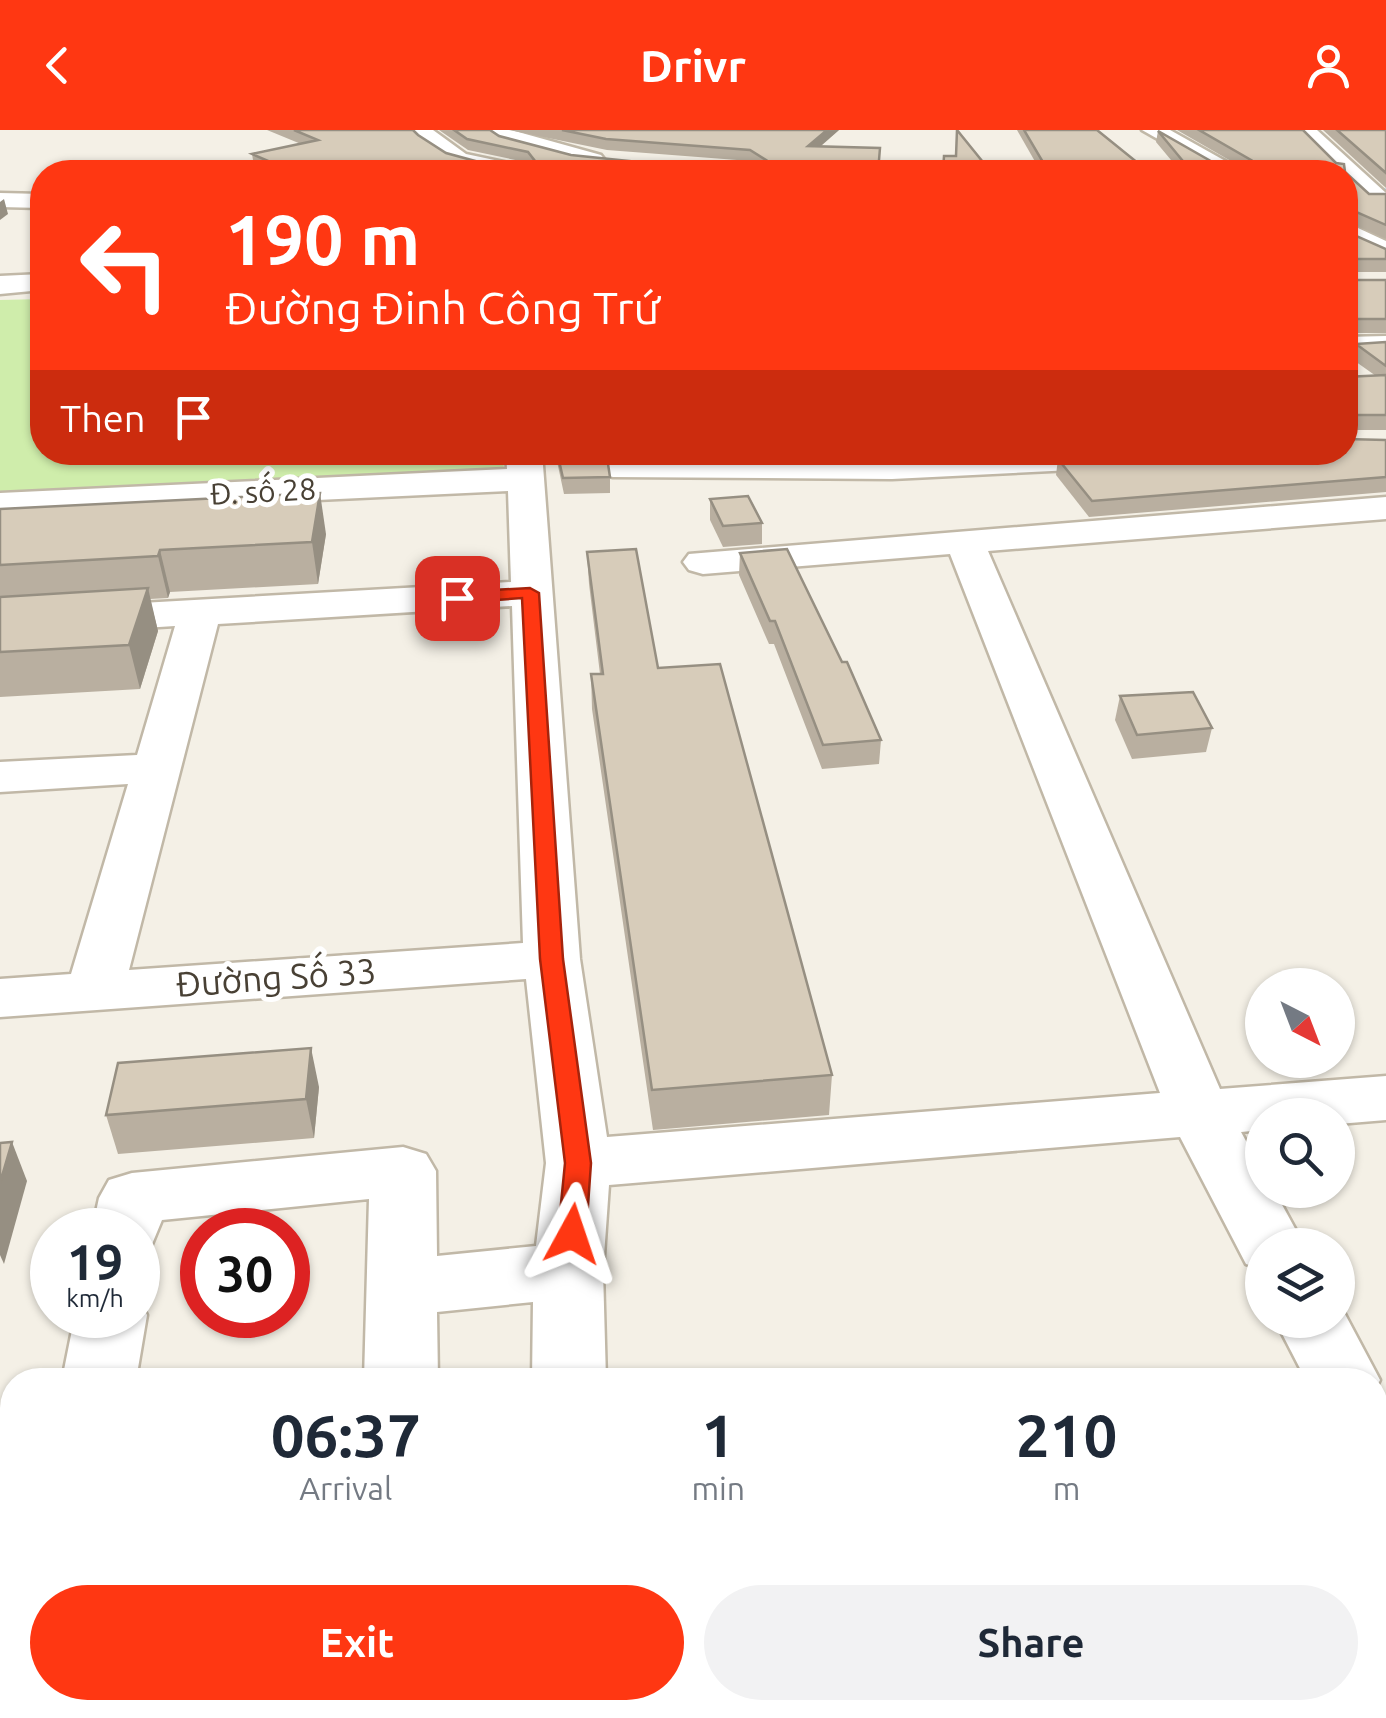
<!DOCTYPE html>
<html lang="en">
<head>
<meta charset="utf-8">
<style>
	body { margin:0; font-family:Ubuntu,sans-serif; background:#f2f2f3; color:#1f2937; height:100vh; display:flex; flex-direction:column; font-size:38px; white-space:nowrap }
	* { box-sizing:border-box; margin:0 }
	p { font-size:32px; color:#747a83 }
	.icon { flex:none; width:55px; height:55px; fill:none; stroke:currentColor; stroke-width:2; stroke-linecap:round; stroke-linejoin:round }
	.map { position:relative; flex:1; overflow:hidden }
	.details { position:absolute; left:0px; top:1238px; width:1388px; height:352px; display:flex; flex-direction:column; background:#fff; border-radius:40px 40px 0 0; box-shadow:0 2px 8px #0004 }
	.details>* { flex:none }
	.top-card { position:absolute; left:30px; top:30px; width:1328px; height:305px; border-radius:40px; box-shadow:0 2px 8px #0004; background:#ff3712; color:#fff; overflow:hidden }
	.needle { width:65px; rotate:138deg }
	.tools { position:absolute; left:1245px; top:838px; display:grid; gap:20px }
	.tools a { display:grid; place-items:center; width:110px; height:110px; border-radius:50%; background:#fff; box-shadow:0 2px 8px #0004; font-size:50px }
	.speed { position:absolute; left:30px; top:1078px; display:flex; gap:20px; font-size:50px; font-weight:700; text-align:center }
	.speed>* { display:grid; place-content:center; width:130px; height:130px; border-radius:50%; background:#fff; box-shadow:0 2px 8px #0004; line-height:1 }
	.speed small { font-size:25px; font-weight:400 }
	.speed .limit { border:15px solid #d22; background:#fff; color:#111 }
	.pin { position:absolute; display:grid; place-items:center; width:85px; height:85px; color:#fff; margin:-42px; border-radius:20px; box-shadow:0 5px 15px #0006 }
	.me { position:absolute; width:110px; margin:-55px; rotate:5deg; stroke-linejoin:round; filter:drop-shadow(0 0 8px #0008) }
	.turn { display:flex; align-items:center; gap:35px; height:210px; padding:0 30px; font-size:45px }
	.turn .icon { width:130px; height:130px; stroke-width:2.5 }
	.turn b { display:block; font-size:70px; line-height:85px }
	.then { display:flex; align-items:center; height:95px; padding:0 30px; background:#0003; gap:20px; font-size:38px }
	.eta { display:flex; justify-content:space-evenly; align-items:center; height:170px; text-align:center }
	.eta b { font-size:60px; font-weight:700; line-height:70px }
	.cta { display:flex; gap:20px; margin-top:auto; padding:20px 30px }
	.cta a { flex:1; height:115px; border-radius:60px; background:#ff3712; color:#fff; font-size:40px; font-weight:700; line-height:115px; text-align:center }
	.cta a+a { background:#f2f2f3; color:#1f2937 }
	header { display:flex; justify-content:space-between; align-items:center; height:130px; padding:0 30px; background:#ff3712; color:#fff; font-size:45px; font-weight:700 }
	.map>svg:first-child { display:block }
</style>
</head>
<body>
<header><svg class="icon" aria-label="back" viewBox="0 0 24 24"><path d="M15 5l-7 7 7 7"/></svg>Drivr<svg class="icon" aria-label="person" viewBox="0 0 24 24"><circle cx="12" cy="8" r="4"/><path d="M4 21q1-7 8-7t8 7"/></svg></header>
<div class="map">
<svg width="1386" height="1588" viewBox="0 0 1386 1588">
	<rect width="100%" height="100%" fill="#f4f0e6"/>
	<path fill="#cfedab" d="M42,169V322H503L504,343L0,364V170Z"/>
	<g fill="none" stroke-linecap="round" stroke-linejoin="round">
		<path stroke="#9cd1f7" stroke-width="5" d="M1345,60L1386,61"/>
		<g stroke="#c1b8a7" stroke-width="5">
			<g id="minor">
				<path d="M409,0H433L466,24L528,37L532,42C485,45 440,39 409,0Z"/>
				<path d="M480,0H511L601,25L605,30L593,37L531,23L483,5Z"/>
				<path d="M1142,0H1170L1245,42H1216Z"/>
				<path d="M1293,0H1317L1386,63V74H1369L1345,51V42H1336Z"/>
				<path d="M0,63L42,64V78L0,77Z"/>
				<path d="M1345,92L1386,111V130L1345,111Z"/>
				<path d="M42,144V160L0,164V146Z"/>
				<path d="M1386,206V224L1345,225V207Z"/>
				<path d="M506,322H542L580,829L607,1007L1160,963L950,424L703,444L689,440L683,432L689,424L1386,367V389L988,421L1220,959L1386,946V990L1338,994V985H1262V1000L1241,1002L1262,1040V1060H1274L1304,1115H1262V1139L1246,1134L1180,1007L609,1055L603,1140L606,1250H532L533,1172L437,1182L438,1250H364L369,1069L162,1090L150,1119L138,1123V1100H92L99,1068L109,1050L132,1043L403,1017L426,1024L436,1041L437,1126L536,1116L546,1033L526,849L0,887V849L71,844L128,654L0,662V632L137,625L175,496L0,507V481L511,452L508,361L0,385V363L507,339ZM512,476L523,813L129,840L218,494Z"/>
				<path d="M592,322L892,327L988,322H1232L1227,329L1215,333L892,349L613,347L600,344Z"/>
				<path d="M138,1167L147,1185L136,1250H62L75,1185H138Z"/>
				<path d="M1338,1171L1380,1250L1375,1260V1250H1306L1275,1190H1338Z"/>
				<path d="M1375,1276L1386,1280V1364L1375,1360Z"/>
				<path d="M175,1578H370L366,1588H171Z"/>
				<path d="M526,1578H614L615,1588H527Z"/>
			</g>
		</g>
		<use href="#minor" fill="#fff" fill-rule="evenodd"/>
	</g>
	<g fill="#b9afa0">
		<path d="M267,0H413L418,5L446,23L479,32L514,35L525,32L468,20L439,0H490L499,6L571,25L658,34H754L750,31L607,20L509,0H839L821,16L878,42H253V39L258,38L254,36L252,24L301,14Z"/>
		<path d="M1017,0H1097L1149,42H1041Z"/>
		<path d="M1177,0H1303L1369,64H1386V109L1346,91L1347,102L1386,119V142H1346V150H1386V203H1345V42H1181L1156,12L1158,1L1216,34H1236Z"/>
		<path d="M1323,0H1386V58Z"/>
		<path d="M1386,212V300H1346L1345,247L1376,246L1352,229L1356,214Z"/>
		<path d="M1386,310V362L1089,387L1056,345L1058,329Z"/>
		<path d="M555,322H593L596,329L610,347V363L564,364Z"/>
		<path d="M710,369L762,393V414L723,417L710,390Z"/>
		<path d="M0,379L326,404L318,454L170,462L168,468L150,469L158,501L140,559L0,567Z"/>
		<path d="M587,422L658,538L832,945L829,985L653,1000L592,579L591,544H600L589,454Z"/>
		<path d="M740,423L881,610L879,634L822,639L774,514H769L739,445Z"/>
		<path d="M1120,566L1212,598L1206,622L1132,629L1115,590Z"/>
		<path d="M319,957L314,1008L118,1024L106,985Z"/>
		<path d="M898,1578H1240L1244,1588H900Z"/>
	</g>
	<g fill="#968f82">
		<path d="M827,0H839L808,27V16Z"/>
		<path d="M4,69L8,84L0,90V72Z"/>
		<path d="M320,363L326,404L318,454L312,412Z"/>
		<path d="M160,420L170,462L168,468L158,426Z"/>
		<path d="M148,458L158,501L140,559L129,515Z"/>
		<path d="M311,918L319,957L314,1008L306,969Z"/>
		<path d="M12,1012L27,1051L4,1134L0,1125V1053Z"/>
	</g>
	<g fill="#d7ccba" stroke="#968f82" stroke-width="2.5">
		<path d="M294,0H413L418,5L446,23L479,32L514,35L535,31L528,22L467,9L454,0H490L499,6L571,25L658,34H762L766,30L750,20L606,9L562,0H827L808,16L880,18L878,42H264L253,39L275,34L252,24L318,10Z"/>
		<path d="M957,0L991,42H943L944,26H956Z"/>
		<path d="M1024,0H1097L1149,42H1090L1086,35L1044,34Z"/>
		<path d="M1199,0H1303L1336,33L1344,34L1345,42L1369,64H1386V95L1345,77L1347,102L1386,119V129H1346V150H1386V189H1348L1345,205V42H1192L1158,1L1216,34H1247L1251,30Z"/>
		<path d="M1337,0H1386V43Z"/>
		<path d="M1386,212V236L1356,214Z"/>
		<path d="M1386,245V285H1349L1345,303V247Z"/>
		<path d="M1345,309L1386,310V347L1092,371L1058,329L1185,322H1345Z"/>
		<path d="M557,322H593L596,329L608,334L610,347L563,348Z"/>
		<path d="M320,363L312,412L160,420L158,426L0,435V379Z"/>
		<path d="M748,366L762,393L723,396L710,369Z"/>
		<path d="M636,419L658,538L720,534L832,945L652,960L591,544H603L587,422Z"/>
		<path d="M787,419L842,532H847L881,610L823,615L775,491H770L740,423Z"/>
		<path d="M148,458L129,515L0,522V467Z"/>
		<path d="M1193,562L1212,598L1137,605L1120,566Z"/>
		<path d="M311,918L306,969L106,985L118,933Z"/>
		<path d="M12,1012L0,1053V1013Z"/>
		<path d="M916,1578H1240L1244,1588H918Z"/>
	</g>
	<path fill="#ff3712" stroke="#a6240c" stroke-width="2.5" d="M530,458L539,463L563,829L591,1033L586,1104L582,1112L572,1115L562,1112L558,1104L565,1033L540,829L522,468L457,473L449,468L457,462Z"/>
	<g text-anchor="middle" stroke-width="10" stroke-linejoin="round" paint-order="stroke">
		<g font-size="30" fill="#484034" stroke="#fff">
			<text transform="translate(263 362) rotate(-3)" y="10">Đ. số 28</text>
		</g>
		<g font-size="35" fill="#484034" stroke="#fff">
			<text transform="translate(276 848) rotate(-4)" y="12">Đường Số 33</text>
		</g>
	</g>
</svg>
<div class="tools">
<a><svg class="needle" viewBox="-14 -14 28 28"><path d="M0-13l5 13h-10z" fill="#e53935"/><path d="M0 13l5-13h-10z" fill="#747a83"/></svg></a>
<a><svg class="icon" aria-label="search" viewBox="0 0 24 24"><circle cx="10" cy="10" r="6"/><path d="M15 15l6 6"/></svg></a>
<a><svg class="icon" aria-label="layers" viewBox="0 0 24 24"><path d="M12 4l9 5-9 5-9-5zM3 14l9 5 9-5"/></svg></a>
</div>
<div class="speed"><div>19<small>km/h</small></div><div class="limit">30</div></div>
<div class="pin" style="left:457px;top:468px;background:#d93025"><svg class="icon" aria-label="arrive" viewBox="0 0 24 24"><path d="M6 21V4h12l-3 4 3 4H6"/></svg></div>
<svg class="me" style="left:572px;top:1104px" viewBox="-20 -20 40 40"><path d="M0-17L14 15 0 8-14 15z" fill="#ff3712" stroke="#fff" stroke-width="4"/></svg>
<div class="top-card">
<div class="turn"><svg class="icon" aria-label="left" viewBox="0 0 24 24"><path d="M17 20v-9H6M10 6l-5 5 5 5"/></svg><div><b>190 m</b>Đường Đinh Công Trứ</div></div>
<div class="then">Then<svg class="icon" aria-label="arrive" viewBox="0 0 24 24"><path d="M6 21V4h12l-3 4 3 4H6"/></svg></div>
</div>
<section class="details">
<div class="eta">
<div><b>06:37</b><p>Arrival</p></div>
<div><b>1</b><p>min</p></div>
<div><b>210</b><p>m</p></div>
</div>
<div class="cta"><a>Exit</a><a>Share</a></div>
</section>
</div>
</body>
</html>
